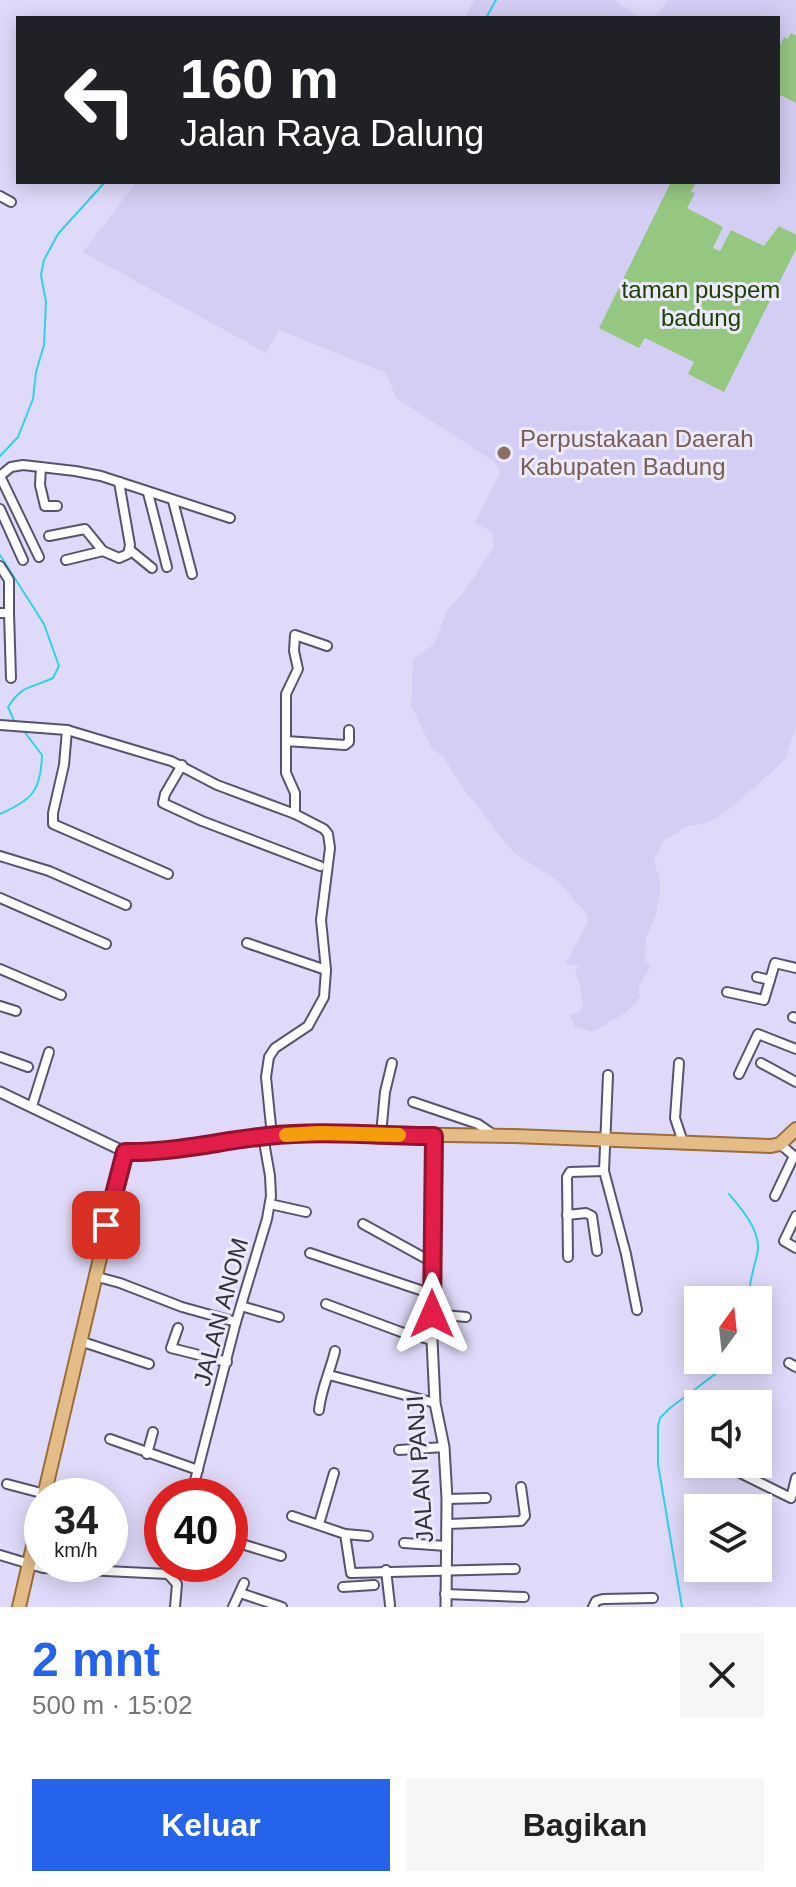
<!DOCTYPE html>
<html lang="id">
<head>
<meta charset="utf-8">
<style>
	body { margin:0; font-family:Arial,sans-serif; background:#f6f6f6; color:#222; height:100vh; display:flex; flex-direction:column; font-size:30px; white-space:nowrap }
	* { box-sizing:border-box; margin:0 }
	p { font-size:26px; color:#767676 }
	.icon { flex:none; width:44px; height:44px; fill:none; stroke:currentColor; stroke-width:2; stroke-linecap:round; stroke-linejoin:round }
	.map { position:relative; height:1607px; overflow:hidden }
	.details { display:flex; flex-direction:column; background:#fff; flex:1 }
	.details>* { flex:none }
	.hud { position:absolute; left:16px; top:16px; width:764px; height:168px; border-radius:0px; box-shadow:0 4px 20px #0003; background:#202124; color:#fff; overflow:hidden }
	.needle { width:52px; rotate:15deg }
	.buttons { position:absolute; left:684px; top:1286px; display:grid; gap:16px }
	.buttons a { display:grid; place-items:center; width:88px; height:88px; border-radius:0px; background:#fff; box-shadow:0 4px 20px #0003; font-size:40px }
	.speed { position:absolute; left:24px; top:1478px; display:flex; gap:16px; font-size:40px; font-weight:700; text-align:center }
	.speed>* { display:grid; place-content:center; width:104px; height:104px; border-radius:50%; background:#fff; box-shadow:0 4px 20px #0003; line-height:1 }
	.speed small { font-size:20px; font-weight:400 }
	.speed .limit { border:12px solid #d22; background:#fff; color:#111 }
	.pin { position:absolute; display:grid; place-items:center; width:68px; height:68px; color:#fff; margin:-34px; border-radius:16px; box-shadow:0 4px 12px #0006 }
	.me { position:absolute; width:88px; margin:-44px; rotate:0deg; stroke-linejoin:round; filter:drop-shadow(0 0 6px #0008) }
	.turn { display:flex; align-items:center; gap:28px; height:168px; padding:0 32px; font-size:36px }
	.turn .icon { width:104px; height:104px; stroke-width:2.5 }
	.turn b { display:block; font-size:56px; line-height:68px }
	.round { display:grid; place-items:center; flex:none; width:84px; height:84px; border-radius:0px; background:#f6f6f6 }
	.headline { display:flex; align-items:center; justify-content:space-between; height:136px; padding:0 32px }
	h1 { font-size:48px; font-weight:800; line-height:60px; color:#2563eb }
	.action { display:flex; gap:16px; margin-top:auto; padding:16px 32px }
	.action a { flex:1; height:92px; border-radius:0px; background:#2563eb; color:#fff; font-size:32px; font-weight:800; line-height:92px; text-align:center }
	.action a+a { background:#f6f6f6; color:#222 }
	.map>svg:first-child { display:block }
</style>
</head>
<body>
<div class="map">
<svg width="796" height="1607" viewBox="0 0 796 1607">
	<rect width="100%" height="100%" fill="#dfdaf9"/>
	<g fill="#d5cef4">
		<path d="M474,0H615L640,18H465Z"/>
		<path d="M668,0H796V726L785,760L732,807L708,823L689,826L664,840L654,860L661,886L656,913L646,939L645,960L651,966L638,988L640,997L625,1013L593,1032L574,1027L570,1015L581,1011L583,1004L580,985L575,973L579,966L565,964L588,922L585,912L558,881L514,853L465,791L444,758L431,747L411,705L413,660L434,644L447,610L462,595L495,545L492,532L475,523L500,473L495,462L396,398L386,373L279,330L266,353L83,252L136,182H778V18H654Z"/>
	</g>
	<g fill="#96c781">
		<path d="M791,33L796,36V103L778,94V50L784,37L788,39Z"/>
		<path d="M671,182L695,184L691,192L695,193L687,208L723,227L713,248L720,251L731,230L764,246L779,226L796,235V249L724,392L688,374L694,362L645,338L639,348L599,328Z"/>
	</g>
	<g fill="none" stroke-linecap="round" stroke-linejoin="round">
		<g stroke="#2fd2ea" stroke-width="2">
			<path d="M486,18L496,0"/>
			<path d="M0,456L18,437L33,399L36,372L44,345L46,302L41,275L44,260L58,234L105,182"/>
			<path d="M0,555L44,624L59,666L53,678C30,689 23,684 8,707L15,723"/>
			<path d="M0,814C32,800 41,791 42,755L23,730"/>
			<path d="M729,1194C741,1208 760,1230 758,1250C755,1267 748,1282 749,1300"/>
			<path d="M682,1607L658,1464V1426L660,1418L670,1408L734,1360"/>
		</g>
		<g stroke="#58536d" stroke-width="12">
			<g id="minor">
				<path d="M0,196L11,202"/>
				<path d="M41,467L40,485L45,506H57"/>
				<path d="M0,476L11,467L23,465L75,471L101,476L230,518"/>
				<path d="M0,476L39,557"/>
				<path d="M148,493L167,567"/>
				<path d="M173,501L192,574"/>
				<path d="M0,509L23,560"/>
				<path d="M49,536L85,529L103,551"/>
				<path d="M130,550L152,568"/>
				<path d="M66,560L103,551L119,558L128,554L130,545L119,482"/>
				<path d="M0,566L9,580V613"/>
				<path d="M0,613H9L11,678"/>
				<path d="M0,725L67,730L171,761L217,785L295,814L324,829L328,834L330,848L321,920L326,970L324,997L308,1026L275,1048L269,1057L266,1077L272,1136"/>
				<path d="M67,730L64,765L53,813V824L168,874"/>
				<path d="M286,741V694L298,669L294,651L295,635L327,646"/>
				<path d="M182,765L165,794L163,803L202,821L320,866"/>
				<path d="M295,814V793L286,773V741L345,745L349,742V730"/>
				<path d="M0,856L49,871L126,905"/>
				<path d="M0,898L106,944"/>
				<path d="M247,943L326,970"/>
				<path d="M0,969L61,995"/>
				<path d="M757,977L770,980"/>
				<path d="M727,992L764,1000L775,963L796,968"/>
				<path d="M0,1006L16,1011"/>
				<path d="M793,1017L796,1018"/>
				<path d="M0,1057L28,1067"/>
				<path d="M679,1063L675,1118L683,1142"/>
				<path d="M761,1063L796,1082"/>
				<path d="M739,1074L758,1034L796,1049"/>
				<path d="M413,1102L478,1124L494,1135"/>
				<path d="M32,1106L49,1052"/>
				<path d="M381,1134L385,1092L392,1063"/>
				<path d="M604,1171L626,1254L637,1310"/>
				<path d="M775,1196L794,1156L780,1144"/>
				<path d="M270,1204L306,1212"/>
				<path d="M567,1215L586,1213L592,1216L597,1251"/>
				<path d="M796,1216L784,1241L796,1248"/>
				<path d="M363,1224L432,1262"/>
				<path d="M310,1253L432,1294"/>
				<path d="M568,1257L567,1177L570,1172L604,1171L608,1075"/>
				<path d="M94,1276L120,1283L182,1307L236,1322"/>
				<path d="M326,1304L401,1332L432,1340"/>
				<path d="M241,1306L279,1317"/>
				<path d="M432,1314L466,1317"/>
				<path d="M178,1328L171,1348L227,1362"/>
				<path d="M80,1341L149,1364"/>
				<path d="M789,1363L796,1367"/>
				<path d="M329,1375L435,1403"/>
				<path d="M319,1410C321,1389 330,1372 335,1351"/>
				<path d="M110,1439L198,1470"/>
				<path d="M399,1450L444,1447"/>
				<path d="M147,1454L153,1432"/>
				<path d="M691,1454H698"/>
				<path d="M722,1464L791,1498L796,1478"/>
				<path d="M7,1484L45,1494"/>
				<path d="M191,1496L236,1322L267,1219L271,1196L270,1176L263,1136"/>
				<path d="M447,1499L486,1498"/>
				<path d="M292,1516L345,1534L351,1573L515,1569"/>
				<path d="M319,1524L334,1473"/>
				<path d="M448,1524L521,1521L525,1516L521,1487"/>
				<path d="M345,1534L368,1536"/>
				<path d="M404,1543L446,1546"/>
				<path d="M230,1547L235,1542L281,1556"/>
				<path d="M0,1555L43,1568L168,1574"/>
				<path d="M386,1570L390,1605"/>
				<path d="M168,1574L177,1584L175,1607"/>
				<path d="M343,1587L374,1585"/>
				<path d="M240,1593L282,1607"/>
				<path d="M445,1594L524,1597"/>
				<path d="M233,1607L244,1583"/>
				<path d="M593,1607L596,1601L603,1599L653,1598"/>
			</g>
		</g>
		<g stroke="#58536d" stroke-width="13">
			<g id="tertiary">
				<path d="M0,1092L125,1152"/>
				<path d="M434,1136L432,1340L435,1403L444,1447L447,1499L446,1607"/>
			</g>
		</g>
		<g stroke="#996e39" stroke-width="16">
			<g id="primary">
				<path d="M44,1496L125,1152L168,1150L263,1136L320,1133L514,1136L771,1146L780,1144L796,1129"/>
				<path d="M19,1607L42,1507"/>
			</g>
		</g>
		<use href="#minor" stroke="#fff" stroke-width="8"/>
		<use href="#tertiary" stroke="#fff" stroke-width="9"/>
		<use href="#primary" stroke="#e3bc88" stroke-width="12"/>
	</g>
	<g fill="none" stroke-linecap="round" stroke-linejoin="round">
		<g stroke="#92132f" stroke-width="20">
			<path id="route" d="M106,1225L125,1152C173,1153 219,1141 267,1136C323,1130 378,1136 434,1136L432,1314"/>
		</g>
		<use href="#route" stroke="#e11d48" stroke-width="14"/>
		<path stroke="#f59e0b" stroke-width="14" d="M286,1135L320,1133L399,1135"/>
	</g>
	<circle fill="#8d6e63" stroke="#ece9fb" stroke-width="3" cx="504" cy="453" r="8"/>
	<g text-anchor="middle" stroke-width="6" stroke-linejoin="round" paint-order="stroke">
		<g font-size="24" fill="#1c4004" stroke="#ece9fb">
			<text x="701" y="298">taman puspem<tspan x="701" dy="28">badung</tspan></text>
		</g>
		<g font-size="24" fill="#785e54" stroke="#ece9fb" text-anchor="start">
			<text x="520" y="447">Perpustakaan Daerah<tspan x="520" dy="28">Kabupaten Badung</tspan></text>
		</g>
		<g font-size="24" fill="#32303c" stroke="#ece9fb">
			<text transform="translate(221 1312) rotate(-75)" y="8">JALAN ANOM</text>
			<text transform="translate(420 1469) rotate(-94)" y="8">JALAN PANJI</text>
		</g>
	</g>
</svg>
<div class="buttons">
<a><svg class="needle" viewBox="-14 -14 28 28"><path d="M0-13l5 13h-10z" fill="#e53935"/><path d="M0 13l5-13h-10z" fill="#767676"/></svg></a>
<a><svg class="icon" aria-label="sound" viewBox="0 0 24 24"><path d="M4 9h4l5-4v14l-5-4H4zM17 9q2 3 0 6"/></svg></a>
<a><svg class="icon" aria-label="layers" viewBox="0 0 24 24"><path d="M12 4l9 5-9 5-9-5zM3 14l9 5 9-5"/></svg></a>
</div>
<div class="speed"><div>34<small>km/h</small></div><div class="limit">40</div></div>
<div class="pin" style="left:106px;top:1225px;background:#d93025"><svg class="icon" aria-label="arrive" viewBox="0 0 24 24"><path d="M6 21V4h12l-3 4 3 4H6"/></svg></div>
<svg class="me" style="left:432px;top:1314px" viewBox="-20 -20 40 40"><path d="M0-17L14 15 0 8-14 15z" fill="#e11d48" stroke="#fff" stroke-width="4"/></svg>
<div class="hud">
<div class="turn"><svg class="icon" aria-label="left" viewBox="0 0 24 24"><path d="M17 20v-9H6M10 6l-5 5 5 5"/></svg><div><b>160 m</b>Jalan Raya Dalung</div></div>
</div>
</div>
<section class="details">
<div class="headline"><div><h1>2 mnt</h1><p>500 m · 15:02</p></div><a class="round"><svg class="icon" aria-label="close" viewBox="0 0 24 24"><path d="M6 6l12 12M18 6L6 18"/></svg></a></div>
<div class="action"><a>Keluar</a><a>Bagikan</a></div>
</section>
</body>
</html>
